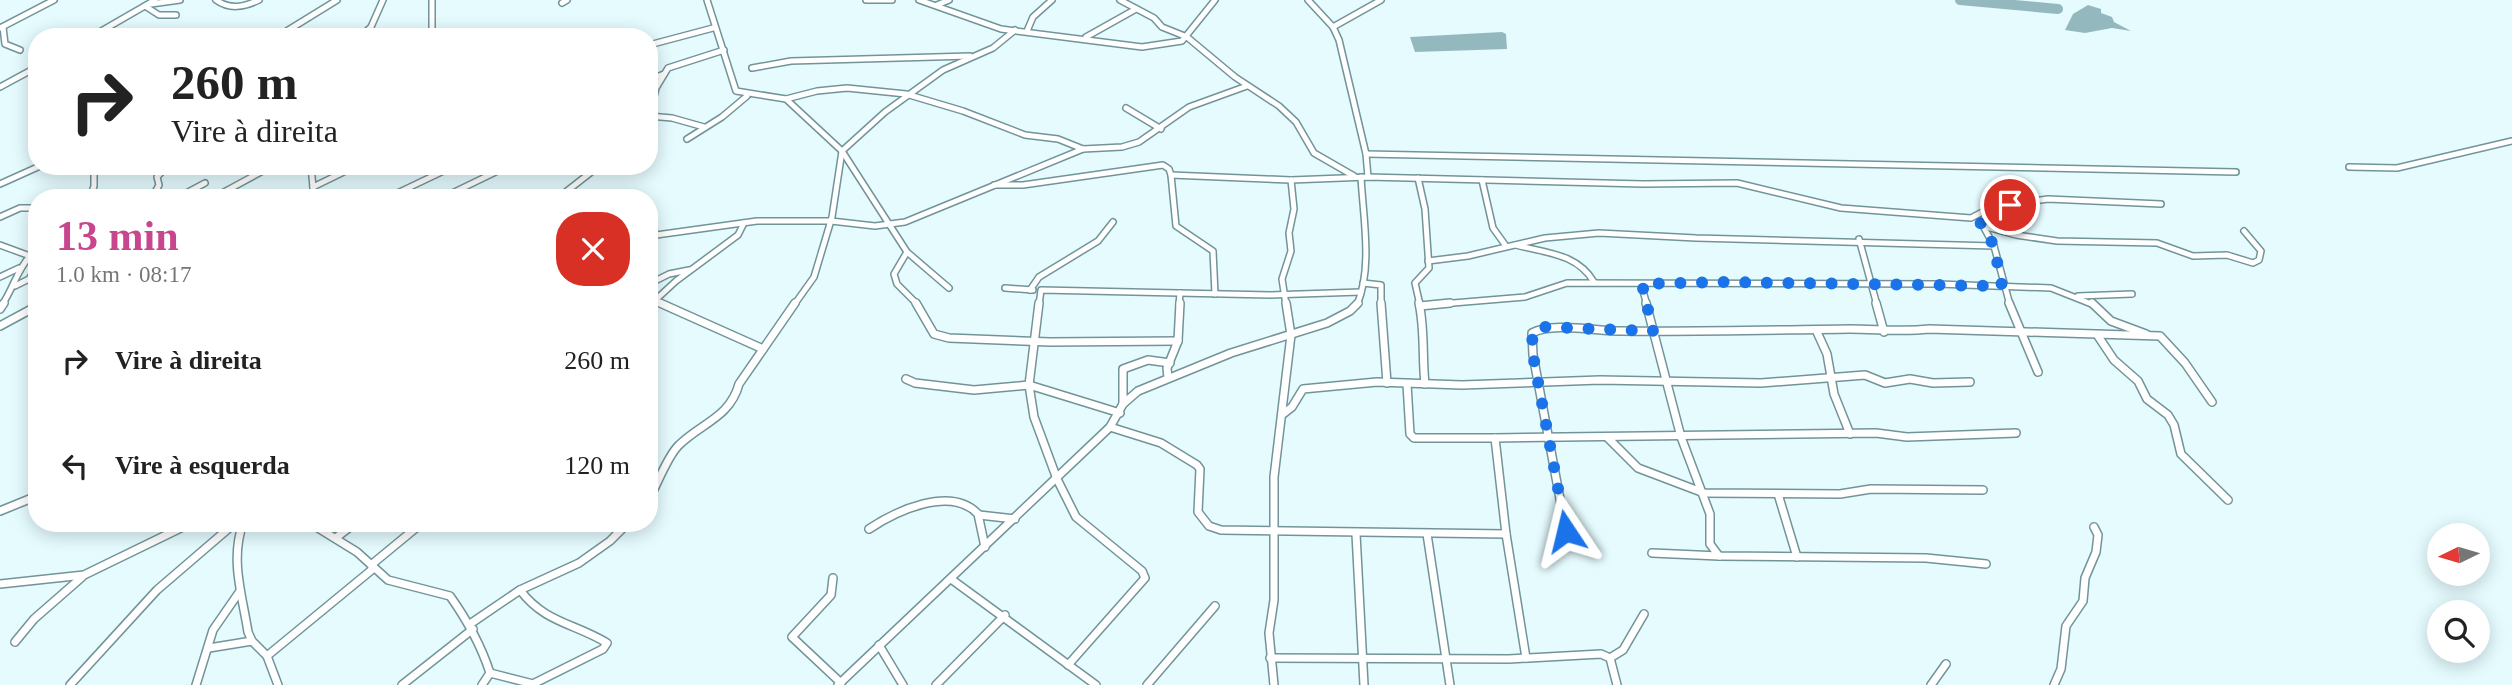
<!DOCTYPE html>
<html lang="pt">
<head>
<meta charset="utf-8">
<style>
	body { margin:0; font-family:"Times New Roman",serif; background:#f6f6f6; color:#222; height:100vh; display:flex; flex-direction:column; font-size:26px; white-space:nowrap }
	* { box-sizing:border-box; margin:0 }
	p { font-size:23px; color:#767676 }
	.icon { flex:none; width:38px; height:38px; fill:none; stroke:currentColor; stroke-width:2; stroke-linecap:round; stroke-linejoin:round }
	.map { position:relative; flex:1; overflow:hidden }
	.sheet { position:absolute; left:28px; top:189px; width:630px; height:343px; display:flex; flex-direction:column; background:#fff; border-radius:28px; box-shadow:0 4px 18px #0003 }
	.sheet>* { flex:none }
	.banner { position:absolute; left:28px; top:28px; width:630px; height:147px; border-radius:28px; box-shadow:0 4px 18px #0003; background:#fff; color:#222; overflow:hidden }
	.needle { width:46px; rotate:265deg }
	.buttons { position:absolute; left:2427px; top:523px; display:grid; gap:14px }
	.buttons a { display:grid; place-items:center; width:63px; height:63px; border-radius:50%; background:#fff; box-shadow:0 4px 18px #0003; font-size:35px }
	.pin { position:absolute; display:grid; place-items:center; width:60px; height:60px; color:#fff; margin:-30px; border:4px solid #fff; border-radius:50%; box-shadow:0 2px 7px #0007 }
	.me { position:absolute; width:77px; margin:-38px; rotate:350deg; stroke-linejoin:round; filter:drop-shadow(0 0 5px #0008) }
	.turn { display:flex; align-items:center; gap:24px; height:147px; padding:0 28px; font-size:32px }
	.turn .icon { width:91px; height:91px; stroke-width:2.5 }
	.turn b { display:block; font-size:49px; line-height:60px }
	.round { display:grid; place-items:center; flex:none; width:74px; height:74px; border-radius:28px; background:#f6f6f6 }
	.headline { display:flex; align-items:center; justify-content:space-between; height:119px; padding:0 28px }
	h1 { font-size:42px; font-weight:700; line-height:52px; color:#c8468d }
	ul { padding:0; list-style:none }
	li { display:flex; align-items:center; gap:21px; height:105px; padding:0 28px }
	li div { flex:1 }
	li b { display:block; font-size:26px }
	li em { font-style:normal }
	.map>svg:first-child { display:block }
</style>
</head>
<body>
<div class="map">
<svg width="2512" height="685" viewBox="0 0 2512 685">
	<rect width="100%" height="100%" fill="#e5fbfe"/>
	<g fill="#93b9bf">
		<path d="M2088,5L2101,9V13L2112,17L2114,22L2131,31L2112,28L2085,33L2065,30L2073,14Z"/>
		<path d="M1502,32L1506,34L1507,49L1415,52L1410,37Z"/>
	</g>
	<g fill="none" stroke-linecap="round" stroke-linejoin="round">
		<path stroke="#93b9bf" stroke-width="10" d="M1960,0L2058,9"/>
		<g stroke="#729499" stroke-width="8">
			<g id="minor-far1">
				<path d="M216,0C230,10 244,7 259,0"/>
				<path d="M432,0V37"/>
				<path d="M707,0L736,91L786,99L842,151L907,252L894,274L897,284L918,305"/>
				<path d="M866,0H892"/>
				<path d="M919,0L1001,29L1142,47L1182,41L1215,0"/>
				<path d="M1120,0L1154,18L1162,27L1187,37L1235,77L1279,106L1296,122L1314,153L1354,176"/>
				<path d="M1308,0L1333,27L1339,40L1366,154L1368,177"/>
				<path d="M562,3L567,0"/>
				<path d="M151,4L180,0"/>
				<path d="M937,5L949,0"/>
				<path d="M145,6L159,15H176"/>
				<path d="M3,27L5,44L20,50"/>
				<path d="M1333,27L1381,0"/>
				<path d="M0,28L54,0"/>
				<path d="M1027,31L1033,17L1052,0"/>
				<path d="M91,37L155,0"/>
				<path d="M277,37L337,0"/>
				<path d="M360,37L371,27L383,0"/>
				<path d="M1086,37L1136,9"/>
				<path d="M649,45L713,28"/>
				<path d="M752,68L791,61L970,56"/>
				<path d="M649,80L664,74"/>
				<path d="M0,87L37,67"/>
				<path d="M786,99L817,91L847,88L906,94L963,111L1025,135L1058,139L1083,149"/>
				<path d="M1126,108L1161,129"/>
				<path d="M649,116L672,118L704,127"/>
				<path d="M649,117L656,88L668,68L724,50"/>
				<path d="M687,139L722,117L747,96"/>
				<path d="M1366,154L2236,172"/>
				<path d="M311,166L314,198"/>
				<path d="M2349,167L2397,168L2512,141"/>
				<path d="M1171,175L1291,180L1368,177L1643,184L1737,183L1841,208L1971,218L1992,207L2048,199L2161,204"/>
				<path d="M1418,178L1425,209L1429,268L1415,283L1420,305"/>
				<path d="M1482,180L1493,228L1506,246"/>
				<path d="M0,184L40,166"/>
				<path d="M994,185H1023L1163,165L1169,169L1171,175L1176,226L1213,251L1215,294"/>
				<path d="M313,187L356,166"/>
				<path d="M90,198L94,186V166"/>
				<path d="M152,198L159,185L157,177L167,166"/>
				<path d="M177,198L205,183"/>
				<path d="M213,198L272,166"/>
				<path d="M387,198L454,166"/>
				<path d="M442,198L508,166"/>
				<path d="M558,198L599,166"/>
				<path d="M0,217L20,208H37"/>
				<path d="M1982,224L1994,246L2010,305"/>
				<path d="M1983,226L2016,235L2057,241L2157,243L2193,256L2227,255L2253,263L2259,260L2261,251L2244,231"/>
				<path d="M649,236L757,221H831L875,226L905,222L1083,149L1122,147L1139,142L1189,107L1247,86"/>
				<path d="M1859,239L1877,305"/>
				<path d="M0,245L30,256C17,270 13,289 2,305"/>
				<path d="M1516,245C1545,253 1577,253 1594,282"/>
				<path d="M907,252L949,288"/>
				<path d="M1428,261L1468,256L1545,238L1599,233L1696,238L1994,246"/>
				<path d="M0,277L19,268"/>
				<path d="M1363,283L1381,285V305"/>
				<path d="M649,284L669,274L689,270"/>
				<path d="M1641,284L1647,305"/>
				<path d="M15,286L29,279L37,267"/>
				<path d="M1005,288L1033,290"/>
				<path d="M1030,290L1039,277L1098,241L1113,222"/>
				<path d="M2078,296L2132,294"/>
				<path d="M654,301L664,305"/>
				<path d="M650,305L676,281L738,235L744,223"/>
				<path d="M794,305L814,277L832,217L842,151L885,112L943,70L993,48L1015,30"/>
				<path d="M1039,305L1041,290L1270,295L1361,292"/>
				<path d="M1179,305L1180,293"/>
				<path d="M1286,305L1282,279L1291,251L1289,233L1294,209L1291,180"/>
				<path d="M1357,305C1373,267 1363,217 1361,177"/>
				<path d="M1429,305L1525,297L1567,283L1938,284L2051,288L2094,305"/>
			</g>
		</g>
		<g stroke="#729499" stroke-width="10">
			<g id="minor">
				<path d="M660,303L763,349"/>
				<path d="M916,303L934,334L949,338L1050,342L1178,341"/>
				<path d="M1039,303L1029,385L1034,417L1057,479L1076,517L1142,571L1145,578L1068,665"/>
				<path d="M1381,303L1387,383"/>
				<path d="M1419,303C1425,330 1422,357 1425,384"/>
				<path d="M1646,303L1681,437L1710,514V544L1719,556L1926,558L1986,564"/>
				<path d="M1876,303L1884,332"/>
				<path d="M2009,303L2038,372"/>
				<path d="M2092,303L2111,321L2146,334"/>
				<path d="M649,306L652,303"/>
				<path d="M1420,306L1450,303"/>
				<path d="M0,309L4,303"/>
				<path d="M0,326L37,306"/>
				<path d="M1817,332L1827,354L1834,394L1850,434"/>
				<path d="M2098,336L2114,360L2138,381L2147,399L2168,415L2174,425L2181,454L2228,500"/>
				<path d="M1168,378L1167,368L1178,341L1180,303"/>
				<path d="M906,379L915,383L974,390L1029,385L1120,413"/>
				<path d="M1407,384L1410,434L1414,438H1495"/>
				<path d="M1123,404V369L1148,360L1170,363"/>
				<path d="M1283,414L1292,407L1303,389L1377,382L1462,385L1600,380L1761,383L1865,375L1885,383L1910,379L1933,383L1970,382"/>
				<path d="M1110,427L1161,443L1197,465L1200,469L1198,512L1209,526L1221,530L1506,534"/>
				<path d="M1607,437L1638,468L1704,493L1840,494L1871,489L1983,490"/>
				<path d="M1778,494L1797,557"/>
				<path d="M649,499C658,483 666,459 678,446C699,424 730,418 739,384L795,303"/>
				<path d="M0,511L37,496"/>
				<path d="M979,515L1015,519"/>
				<path d="M243,523C230,560 242,594 248,632L252,641L267,656L278,685"/>
				<path d="M310,523L357,552L388,580L450,596C467,620 481,645 490,673L482,685"/>
				<path d="M869,529C896,511 951,485 978,514L985,547"/>
				<path d="M1566,531L1533,355L1532,333C1552,322 1596,331 1621,331C1697,332 1773,330 1849,329C1877,329 1902,332 1929,329L2160,336L2185,363L2212,402"/>
				<path d="M1356,534L1364,685"/>
				<path d="M1427,534L1450,685"/>
				<path d="M337,537L355,523"/>
				<path d="M1652,553L1719,556"/>
				<path d="M371,565L422,523"/>
				<path d="M833,578L831,595L792,637L841,683"/>
				<path d="M951,579L1096,685"/>
				<path d="M0,584L84,575L191,523"/>
				<path d="M520,590C545,623 574,623 607,643L603,649L531,685"/>
				<path d="M470,624L520,590L579,563L610,541L628,523"/>
				<path d="M15,642L34,619L82,577"/>
				<path d="M879,645L903,685"/>
				<path d="M209,648L252,641"/>
				<path d="M267,656L374,568"/>
				<path d="M1270,658L1509,659L1601,654L1610,658L1617,685"/>
				<path d="M1526,658L1506,534L1495,438L1876,433L1907,437L2016,433"/>
				<path d="M1610,658L1623,650L1644,614"/>
				<path d="M490,673L533,684"/>
				<path d="M70,685L157,590L235,523"/>
				<path d="M196,685L213,630L240,591"/>
				<path d="M402,685L473,629"/>
				<path d="M838,685L1110,427L1123,404L1138,391L1231,353L1327,323L1350,311L1358,303"/>
				<path d="M936,685L1005,615"/>
				<path d="M1147,685L1215,606"/>
				<path d="M1274,685L1269,633L1274,600V477L1291,335L1286,303"/>
				<path d="M1931,685L1946,664"/>
				<path d="M2054,685L2061,669L2066,626L2083,601L2085,578L2096,552L2098,535L2094,527"/>
			</g>
		</g>
		<use href="#minor-far1" stroke="#fff" stroke-width="5"/>
		<use href="#minor" stroke="#fff" stroke-width="7"/>
	</g>
	<g fill="none" stroke-linecap="round" stroke-linejoin="round">
		<path stroke="#1a73e8" stroke-width="12" stroke-dasharray="0 21.6" d="M1566,531L1533,355L1532,333L1543,327L1653,331L1642,284L1719,282L2002,286L1994,246L1977,217L1989,208L2010,205"/>
	</g>
</svg>
<div class="buttons">
<a><svg class="needle" viewBox="-14 -14 28 28"><path d="M0-13l5 13h-10z" fill="#e53935"/><path d="M0 13l5-13h-10z" fill="#767676"/></svg></a>
<a><svg class="icon" aria-label="search" viewBox="0 0 24 24"><circle cx="10" cy="10" r="6"/><path d="M15 15l6 6"/></svg></a>
</div>
<div class="pin" style="left:2010px;top:205px;background:#d93025"><svg class="icon" aria-label="arrive" viewBox="0 0 24 24"><path d="M6 21V4h12l-3 4 3 4H6"/></svg></div>
<svg class="me" style="left:1566px;top:531px" viewBox="-20 -20 40 40"><path d="M0-17L14 15 0 8-14 15z" fill="#1a73e8" stroke="#fff" stroke-width="4"/></svg>
<div class="banner">
<div class="turn"><svg class="icon" aria-label="right" viewBox="0 0 24 24"><path d="M7 20v-9h11M14 6l5 5-5 5"/></svg><div><b>260 m</b>Vire à direita</div></div>
</div>
<section class="sheet">
<div class="headline"><div><h1>13 min</h1><p>1.0 km · 08:17</p></div><a class="round" style="background:#d93025;color:#fff"><svg class="icon" aria-label="close" viewBox="0 0 24 24"><path d="M6 6l12 12M18 6L6 18"/></svg></a></div>
<ul>
<li><svg class="icon" aria-label="right" viewBox="0 0 24 24"><path d="M7 20v-9h11M14 6l5 5-5 5"/></svg><div><b>Vire à direita</b></div><em>260 m</em></li>
<li><svg class="icon" aria-label="left" viewBox="0 0 24 24"><path d="M17 20v-9H6M10 6l-5 5 5 5"/></svg><div><b>Vire à esquerda</b></div><em>120 m</em></li>
</ul>
</section>
</div>
</body>
</html>
